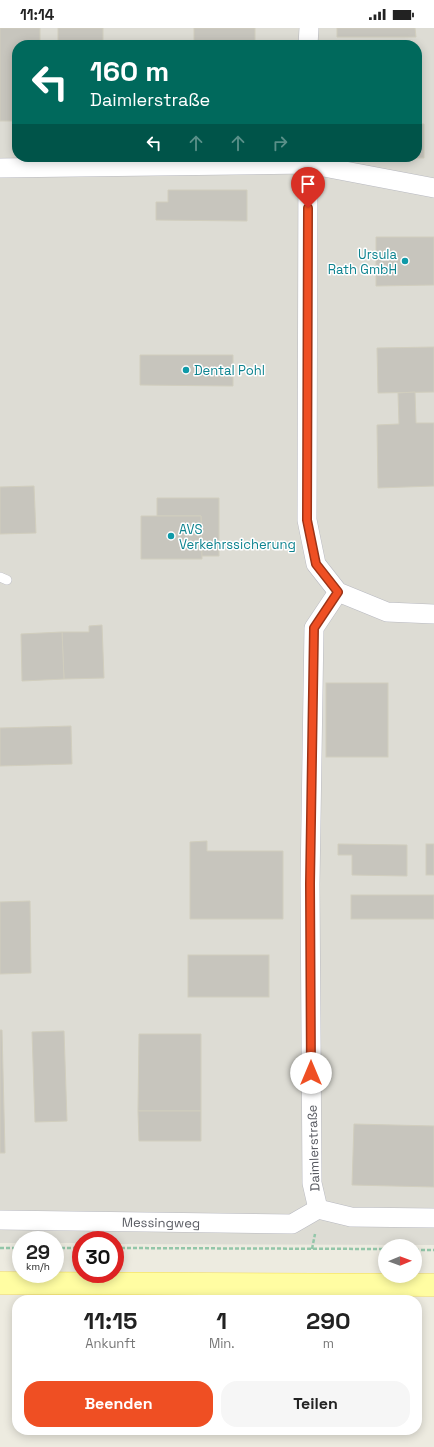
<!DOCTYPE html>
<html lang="de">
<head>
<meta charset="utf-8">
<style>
	body { margin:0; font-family:"Space Grotesk",sans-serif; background:#f6f6f6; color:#222; height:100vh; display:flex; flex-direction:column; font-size:15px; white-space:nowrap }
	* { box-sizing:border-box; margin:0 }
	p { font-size:13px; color:#767676 }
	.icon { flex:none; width:22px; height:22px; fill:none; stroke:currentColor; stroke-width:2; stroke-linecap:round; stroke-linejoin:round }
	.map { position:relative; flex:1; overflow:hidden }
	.panel { position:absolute; left:12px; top:1267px; width:410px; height:140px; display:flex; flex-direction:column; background:#fff; border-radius:16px; box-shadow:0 2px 10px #0003 }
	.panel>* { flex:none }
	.banner { position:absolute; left:12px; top:12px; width:410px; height:122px; border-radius:16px; box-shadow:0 2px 10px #0003; background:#00695c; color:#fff; overflow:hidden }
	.needle { width:26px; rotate:89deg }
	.buttons { position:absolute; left:378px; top:1211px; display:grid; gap:8px }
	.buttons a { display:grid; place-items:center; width:44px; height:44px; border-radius:50%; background:#fff; box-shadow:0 2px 10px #0003; font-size:20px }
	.speed { position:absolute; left:12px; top:1203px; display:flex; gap:8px; font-size:20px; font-weight:700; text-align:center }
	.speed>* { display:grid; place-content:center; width:52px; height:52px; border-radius:50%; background:#fff; box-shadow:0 2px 10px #0003; line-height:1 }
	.speed small { font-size:10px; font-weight:400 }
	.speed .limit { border:6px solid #d22; background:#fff; color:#111 }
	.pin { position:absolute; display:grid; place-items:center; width:34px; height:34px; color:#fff; margin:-41px -17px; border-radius:50% 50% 50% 0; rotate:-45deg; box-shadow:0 0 4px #0007 }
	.pin .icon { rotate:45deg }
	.me { position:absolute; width:44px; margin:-22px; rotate:0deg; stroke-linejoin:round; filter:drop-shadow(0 0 3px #0008) }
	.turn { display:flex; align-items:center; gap:14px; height:84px; padding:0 12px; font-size:18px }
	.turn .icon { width:52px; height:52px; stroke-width:2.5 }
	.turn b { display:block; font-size:28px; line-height:34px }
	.lanes { display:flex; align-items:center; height:38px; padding:0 12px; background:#0003; justify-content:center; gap:20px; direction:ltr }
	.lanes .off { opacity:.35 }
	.eta { display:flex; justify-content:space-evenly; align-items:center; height:68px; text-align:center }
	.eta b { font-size:24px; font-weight:600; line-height:28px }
	.button { display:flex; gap:8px; margin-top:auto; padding:8px 12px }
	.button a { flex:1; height:46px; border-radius:16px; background:#ef4f23; color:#fff; font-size:16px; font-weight:600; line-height:46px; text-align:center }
	.button a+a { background:#f6f6f6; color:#222 }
	.status { display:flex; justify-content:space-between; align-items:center; height:28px; padding:0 20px; background:#fff; direction:ltr }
	.status svg { height:11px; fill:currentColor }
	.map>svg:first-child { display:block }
</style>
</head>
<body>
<div class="status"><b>11:14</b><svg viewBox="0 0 49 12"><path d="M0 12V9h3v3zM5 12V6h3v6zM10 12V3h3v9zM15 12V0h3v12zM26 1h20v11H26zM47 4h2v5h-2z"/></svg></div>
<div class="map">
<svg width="434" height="1419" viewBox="0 0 434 1419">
	<rect width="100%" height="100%" fill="#edebe0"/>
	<path fill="#dddcd4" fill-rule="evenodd" d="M0,0H434V1217L115,1216V1212H81V1215H55V1212H21V1215H0ZM17,17H417V129H17Z"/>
	<g fill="#c7c5bd" stroke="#d1cebe">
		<path d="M0,0H40V17H17V93H0Z"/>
		<rect x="58" y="0" width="45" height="17"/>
		<path d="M194,0H255V16L194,15Z"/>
		<path d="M337,0H415L416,9H337Z"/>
		<path d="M417,96H424V130H404V129H417Z"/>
		<path d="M168,162H247V193L156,192V174H168Z"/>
		<path d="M376,209H434V257L376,258Z"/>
		<path d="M434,319V364L378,365L377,320Z"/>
		<path d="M140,327H233V358L140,357Z"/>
		<path d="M415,364L416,395H434V458L378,460L377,397L399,396L398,365Z"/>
		<path d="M34,458L36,505L0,506V459Z"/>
		<path d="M157,470H219V528H201V488H157Z"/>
		<path d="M141,488H201L202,531H141Z"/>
		<path d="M102,597L104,650L64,651L62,604H89V598Z"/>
		<path d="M62,604L64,651L22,653L21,606Z"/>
		<rect x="326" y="655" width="62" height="74"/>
		<path d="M71,698L72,736L0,738V700Z"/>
		<path d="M207,813V823H283V891H190V814Z"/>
		<path d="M338,816L407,817V848L352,847V827H338Z"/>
		<rect x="426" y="816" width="8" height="31"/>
		<rect x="351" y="867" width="83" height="24"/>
		<path d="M30,873L31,945L0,946V874Z"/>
		<rect x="188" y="927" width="81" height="42"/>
		<path d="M0,1002H2L5,1125H0Z"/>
		<path d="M64,1003L67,1093L35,1094L32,1004Z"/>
		<path d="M139,1006H201V1083H138Z"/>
		<path d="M138,1083H201V1113H139Z"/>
		<path d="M354,1096L434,1098V1159L352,1157Z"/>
	</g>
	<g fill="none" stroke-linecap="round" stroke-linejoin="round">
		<g stroke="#b8b9c0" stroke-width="10">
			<path id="lane" d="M0,549L7,552"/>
		</g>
		<g stroke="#b8b9c0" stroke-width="20">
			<g id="street">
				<path d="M308,17L309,0"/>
				<path d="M308,129L307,492L316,536L338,564L387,584L434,586"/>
				<path d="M0,140L308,136L434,160"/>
				<path d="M318,1181L312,1155L310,856L314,600L338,564"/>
				<path d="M318,1181L351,1189L434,1190"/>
				<path id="s1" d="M0,1192L292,1196L318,1181"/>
			</g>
		</g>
		<g stroke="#f6de4f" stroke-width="23">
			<path id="primary" d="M0,1255L434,1257"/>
		</g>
		<g stroke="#93c6a9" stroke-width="2.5" stroke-dasharray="4 2" stroke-linecap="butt">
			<path d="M0,1220H21"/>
			<path d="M55,1220H81"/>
			<path d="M115,1220L385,1221"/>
			<path d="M312,1221L315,1206"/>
			<path d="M415,1222H434"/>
		</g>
		<use href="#lane" stroke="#fff" stroke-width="9"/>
		<use href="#street" stroke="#fff" stroke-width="19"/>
		<use href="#primary" stroke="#fffda2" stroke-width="22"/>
	</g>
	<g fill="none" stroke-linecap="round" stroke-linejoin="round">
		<g stroke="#9b3317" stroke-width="10">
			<path id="route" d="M308,180L307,492L316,536L338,564L314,600L310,856L311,1045"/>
		</g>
		<use href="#route" stroke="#ef4f23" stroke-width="7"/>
	</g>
	<g fill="#0f9aa8" stroke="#fff" stroke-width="1.5">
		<circle cx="405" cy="233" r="4"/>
		<circle cx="186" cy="342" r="4"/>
		<circle cx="171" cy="508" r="4"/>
	</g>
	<g text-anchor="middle" stroke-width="3" stroke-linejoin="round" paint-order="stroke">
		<g font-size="13" fill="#0d838f" stroke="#fff" text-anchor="start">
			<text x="397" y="231" text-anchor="end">Ursula<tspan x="397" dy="15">Rath GmbH</tspan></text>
			<text x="194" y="347">Dental Pohl</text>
			<text x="179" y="506">AVS<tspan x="179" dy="15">Verkehrssicherung</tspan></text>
		</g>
		<g font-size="13" fill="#595b62" stroke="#fff">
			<text transform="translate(313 1120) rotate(-92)" y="5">Daimlerstraße</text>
			<text dy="5" stroke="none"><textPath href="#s1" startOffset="161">Messingweg</textPath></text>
		</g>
	</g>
</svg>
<div class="buttons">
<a><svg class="needle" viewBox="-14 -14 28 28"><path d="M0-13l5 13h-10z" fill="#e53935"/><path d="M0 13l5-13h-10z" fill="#767676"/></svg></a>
</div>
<div class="speed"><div>29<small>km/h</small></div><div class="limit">30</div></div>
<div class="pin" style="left:308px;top:180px;background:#d93025"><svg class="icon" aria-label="arrive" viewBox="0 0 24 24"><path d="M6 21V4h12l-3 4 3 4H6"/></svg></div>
<svg class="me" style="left:311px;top:1045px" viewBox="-20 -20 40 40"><circle r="19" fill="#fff"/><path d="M0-13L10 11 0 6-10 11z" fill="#ef4f23"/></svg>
<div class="banner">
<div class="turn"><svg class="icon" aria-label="left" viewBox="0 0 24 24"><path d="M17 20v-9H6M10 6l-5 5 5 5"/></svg><div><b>160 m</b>Daimlerstraße</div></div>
<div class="lanes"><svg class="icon" aria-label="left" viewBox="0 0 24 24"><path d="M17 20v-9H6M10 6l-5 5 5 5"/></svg><svg class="icon off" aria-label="ahead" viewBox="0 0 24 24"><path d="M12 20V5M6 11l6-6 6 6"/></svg><svg class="icon off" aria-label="ahead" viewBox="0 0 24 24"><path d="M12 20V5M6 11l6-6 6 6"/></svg><svg class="icon off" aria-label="right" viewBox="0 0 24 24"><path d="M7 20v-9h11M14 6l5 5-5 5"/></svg></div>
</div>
<section class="panel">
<div class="eta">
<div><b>11:15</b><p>Ankunft</p></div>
<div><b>1</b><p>Min.</p></div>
<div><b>290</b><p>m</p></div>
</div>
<div class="button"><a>Beenden</a><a>Teilen</a></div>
</section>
</div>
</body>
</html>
